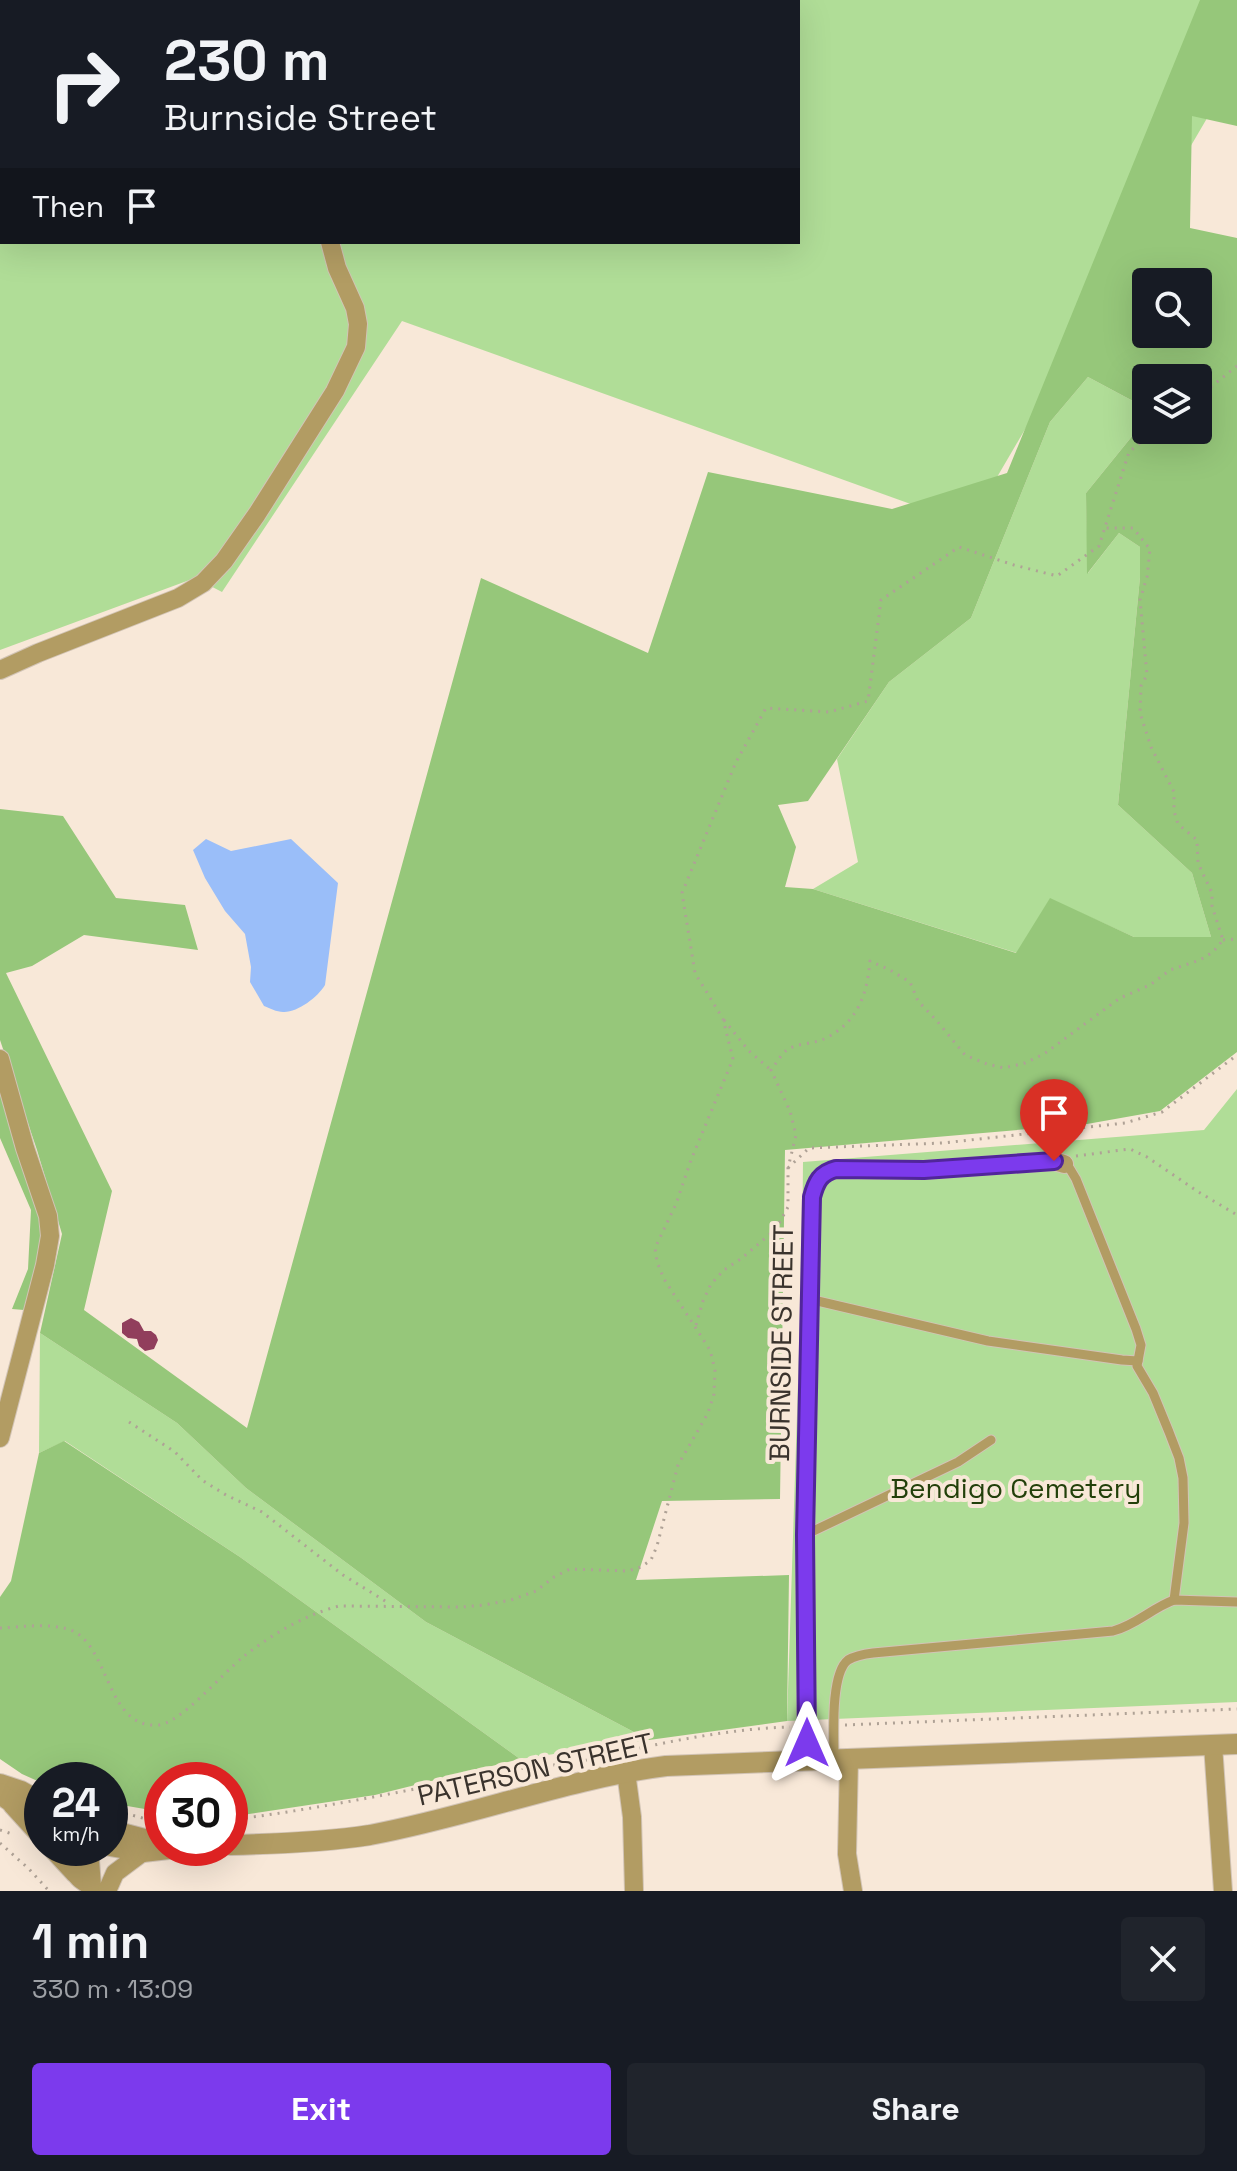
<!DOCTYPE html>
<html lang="en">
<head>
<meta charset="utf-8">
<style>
	body { margin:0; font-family:"Space Grotesk",sans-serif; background:#20242c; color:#f1f3f6; height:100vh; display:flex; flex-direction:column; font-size:30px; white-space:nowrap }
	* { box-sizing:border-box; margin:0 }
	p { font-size:26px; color:#9ea1a6 }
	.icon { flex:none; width:44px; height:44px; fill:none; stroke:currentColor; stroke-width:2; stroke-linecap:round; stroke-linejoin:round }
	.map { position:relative; height:1891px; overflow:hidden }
	.panel { display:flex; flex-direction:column; background:#171b24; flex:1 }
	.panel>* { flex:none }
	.banner { position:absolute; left:0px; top:0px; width:800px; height:244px; box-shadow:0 8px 32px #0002; background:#171b24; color:#f1f3f6; overflow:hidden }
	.buttons { position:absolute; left:1132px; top:268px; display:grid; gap:16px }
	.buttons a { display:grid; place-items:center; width:80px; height:80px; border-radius:8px; background:#171b24; box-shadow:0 8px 32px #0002; font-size:40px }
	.speed { position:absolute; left:24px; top:1762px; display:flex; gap:16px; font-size:40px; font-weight:700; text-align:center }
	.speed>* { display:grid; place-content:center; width:104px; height:104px; border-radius:50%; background:#171b24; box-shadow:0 8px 32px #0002; line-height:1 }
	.speed small { font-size:20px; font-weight:400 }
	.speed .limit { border:12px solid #d22; background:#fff; color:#111 }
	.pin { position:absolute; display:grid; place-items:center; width:68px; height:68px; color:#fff; margin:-82px -34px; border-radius:50% 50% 50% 0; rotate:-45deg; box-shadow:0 0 8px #0007 }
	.pin .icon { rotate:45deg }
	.me { position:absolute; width:88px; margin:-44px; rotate:0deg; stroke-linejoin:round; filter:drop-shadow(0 0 6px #0008) }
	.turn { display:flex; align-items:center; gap:28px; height:168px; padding:0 32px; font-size:36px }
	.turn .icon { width:104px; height:104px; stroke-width:2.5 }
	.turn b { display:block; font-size:56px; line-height:68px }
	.then { display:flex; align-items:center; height:76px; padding:0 32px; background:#0003; gap:16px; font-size:30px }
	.round { display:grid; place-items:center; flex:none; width:84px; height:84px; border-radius:8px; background:#20242c }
	.overview { display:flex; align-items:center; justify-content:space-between; height:136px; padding:0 32px }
	h1 { font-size:48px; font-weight:700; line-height:60px }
	.primary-button { display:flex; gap:16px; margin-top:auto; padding:16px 32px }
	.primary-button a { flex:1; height:92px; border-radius:8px; background:#7c3aed; color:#fff; font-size:32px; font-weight:700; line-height:92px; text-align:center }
	.primary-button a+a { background:#20242c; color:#f1f3f6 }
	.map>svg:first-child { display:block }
</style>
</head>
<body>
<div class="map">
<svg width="1237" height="1891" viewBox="0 0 1237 1891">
	<rect width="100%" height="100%" fill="#f8e8d8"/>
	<g fill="#b0dd97" fill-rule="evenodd">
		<path d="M0,0H1237V67L969,525L402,321L222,592L195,578L0,650ZM2,2H798V242H2Z"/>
		<path d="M1088,377L1146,408V419L1086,493L1088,573L1119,533L1140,547V577L1118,805L1192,873L1211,937H1134L1050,899L1017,953L813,889L858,862L837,759L889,682L971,618L1050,422Z"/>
		<path d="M1237,1089V1702L787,1721L802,1261L803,1162L1204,1130Z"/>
		<path d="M40,1333L177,1423L246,1488L426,1622L649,1740L520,1759L240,1557L65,1441L39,1453Z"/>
	</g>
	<g fill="#96c77a" fill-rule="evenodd">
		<path d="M1200,0H1237V126L1192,116L1190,228L1237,238V1052L1160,1111L1087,1124L785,1150L780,1499L662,1501L636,1580L789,1575L787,1721L649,1740L426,1622L246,1488L177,1423L40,1333L62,1234L37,1150L0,1040V809L63,816L116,898L185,905L198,950L84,935L32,966L6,973L112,1191L84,1310L247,1428L481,578L648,653L708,472L892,509L1007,473ZM1146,282H1198V334H1146ZM1088,377L1146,408V378H1198V430H1146V419L1086,493L1087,574L1119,533L1140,547V577L1118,805L1192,873L1211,937H1134L1050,898L1016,953L813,889L785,887L796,847L778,805L808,801L889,682L971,618L1050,422Z"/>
		<path d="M0,1080L42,1215L45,1246L24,1310L12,1309L28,1269L31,1210L0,1138Z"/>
		<path d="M64,1441L240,1557L520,1759L375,1795L242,1815H230V1780H162V1812L110,1803V1780H42V1783L22,1774L0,1759V1597L11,1581L39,1453Z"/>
	</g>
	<path fill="#9abef9" d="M206,839L231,851L291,839L338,883L325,985C318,997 297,1013 283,1012C277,1012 269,1008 264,1006L250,982L251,967L245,934L225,911L205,878L193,850Z"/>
	<path fill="#913e5c" d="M131,1318L139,1322L144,1331H151L156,1335L158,1340L154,1349L145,1351L139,1346L137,1339L128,1338L122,1333V1323Z"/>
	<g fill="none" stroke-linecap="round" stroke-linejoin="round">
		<g stroke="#d2c4b6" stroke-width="11">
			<g id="service">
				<path d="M1064,1164L1070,1169L1076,1179L1136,1329L1141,1345L1137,1366L1153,1393L1169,1432L1179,1458L1183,1478L1184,1523L1174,1600"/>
				<path d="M809,1299L988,1341L1122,1360L1138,1361"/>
				<path d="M805,1535L958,1462L991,1440"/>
				<path d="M834,1759C834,1737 830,1674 848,1660C855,1656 865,1654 873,1653L1113,1631C1136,1625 1152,1608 1174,1600L1237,1602"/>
			</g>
		</g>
		<g stroke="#d2c4b6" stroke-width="20">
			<g id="minor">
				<path d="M357,2V0"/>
				<path d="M0,670L38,653L178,598L203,583L224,561L257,514L335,391L356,347L358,324L355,308L337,268L330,242"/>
				<path d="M0,1059L25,1148L48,1216L50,1236L45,1265L0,1438"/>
				<path d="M1213,1745L1223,1891"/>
				<path d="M849,1758L847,1854L853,1891"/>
				<path d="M807,1760L805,1535L812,1197C816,1182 820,1173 836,1169L924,1170L1054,1161L1064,1164"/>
				<path d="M626,1772L632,1817L634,1891"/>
				<path d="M12,1805L42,1838"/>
				<path d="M51,1848L75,1874"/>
				<path d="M72,1848C72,1857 72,1870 78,1877C83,1883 90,1884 95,1891"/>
				<path d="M92,1848L90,1860L92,1886"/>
				<path d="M107,1891L115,1873L143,1852"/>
			</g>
		</g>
		<g stroke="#d2c4b6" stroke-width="22">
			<g id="tertiary">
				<path d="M0,1784L21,1791L42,1803"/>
				<path d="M0,1793L7,1799L42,1821"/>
				<path d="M110,1830L152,1841"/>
				<path d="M230,1845C276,1844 324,1842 370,1835C469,1817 566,1779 666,1766L1237,1744"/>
				<path d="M110,1846L143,1852L177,1848"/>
			</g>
		</g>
		<g stroke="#afa296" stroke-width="3" stroke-dasharray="2 6" stroke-linecap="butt">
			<path d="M1198,397L1237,366"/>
			<path d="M1223,940L1237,939"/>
			<path d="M724,1020L749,1051L771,1070"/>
			<path d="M1076,1156L1130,1149L1147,1157L1197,1191L1237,1215"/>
			<path d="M788,1168L809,1148L943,1143L1125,1123L1162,1112L1237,1055"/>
			<path d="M696,1325L703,1301L711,1284L724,1270L742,1258L776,1229L788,1207V1168L796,1135L790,1111L771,1070C776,1064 781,1054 787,1050C797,1043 813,1044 824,1039C857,1023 867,996 870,961L890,970L910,982L918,1001L937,1021L965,1055L987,1064L1004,1068L1025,1063L1044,1054L1120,998L1150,985L1170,970L1200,960L1213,952L1223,940L1212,906V893L1198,863L1197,840L1178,824L1174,811V792L1151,747L1140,713L1141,686L1147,675L1140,600L1147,577L1150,549L1133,528H1104"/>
			<path d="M129,1422L175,1452L202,1480L226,1495L262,1512L343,1575L390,1604"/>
			<path d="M0,1628C23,1627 51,1622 73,1631C110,1649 107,1729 158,1725C180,1724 223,1673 243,1657C271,1635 304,1615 339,1606L462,1607L484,1605L511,1600L536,1591L554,1577L570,1569L628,1571L641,1567L651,1560L657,1546L678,1465L708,1413L714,1394L715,1370L710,1350L664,1279L657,1262L655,1248L676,1204L691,1160L733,1059L723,1019L695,973L682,893L736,762L766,708L829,712L868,701L881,600L959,547L1014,565L1057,576L1099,546L1129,452L1156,430"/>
			<path d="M845,1725L1237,1709"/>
			<path d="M110,1809L146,1819L162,1821"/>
			<path d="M230,1820C327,1808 422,1787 519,1769C543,1765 567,1765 591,1759C657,1744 722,1729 790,1727"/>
			<path d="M0,1830L15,1835"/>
			<path d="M0,1843L29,1869L49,1891"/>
		</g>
		<use href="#service" stroke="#b29c63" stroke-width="9"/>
		<use href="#minor" stroke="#b29c63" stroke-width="18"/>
		<use href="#tertiary" stroke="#b29c63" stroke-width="20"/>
	</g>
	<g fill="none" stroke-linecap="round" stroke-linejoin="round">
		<g stroke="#51269a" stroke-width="20">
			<path id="route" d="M807,1743L805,1535L812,1197C816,1182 820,1173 836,1169L924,1170L1054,1161"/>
		</g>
		<use href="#route" stroke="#7c3aed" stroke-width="14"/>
	</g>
	<g text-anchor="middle" stroke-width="8" stroke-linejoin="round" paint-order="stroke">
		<g font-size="28" fill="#3a332d" stroke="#f8e8d8">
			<text transform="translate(781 1343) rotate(-89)" y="10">BURNSIDE STREET</text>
			<text transform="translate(535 1769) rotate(-13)" y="10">PATERSON STREET</text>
		</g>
		<g font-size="28" fill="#22400a" stroke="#f8e8d8">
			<text x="1016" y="1498">Bendigo Cemetery</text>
		</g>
	</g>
</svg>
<div class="buttons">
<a><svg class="icon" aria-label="search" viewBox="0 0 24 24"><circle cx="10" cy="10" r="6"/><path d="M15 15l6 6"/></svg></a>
<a><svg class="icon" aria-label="layers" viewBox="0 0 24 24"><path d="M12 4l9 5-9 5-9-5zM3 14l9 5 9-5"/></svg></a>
</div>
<div class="speed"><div>24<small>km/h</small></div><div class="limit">30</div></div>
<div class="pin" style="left:1054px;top:1161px;background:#d93025"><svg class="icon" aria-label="arrive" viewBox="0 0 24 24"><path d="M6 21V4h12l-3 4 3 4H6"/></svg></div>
<svg class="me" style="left:807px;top:1743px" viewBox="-20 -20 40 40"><path d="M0-17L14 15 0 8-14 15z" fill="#7c3aed" stroke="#fff" stroke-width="4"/></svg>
<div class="banner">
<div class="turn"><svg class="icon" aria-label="right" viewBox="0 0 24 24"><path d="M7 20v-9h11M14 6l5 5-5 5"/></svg><div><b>230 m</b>Burnside Street</div></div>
<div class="then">Then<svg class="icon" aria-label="arrive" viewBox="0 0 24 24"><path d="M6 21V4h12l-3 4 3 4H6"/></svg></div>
</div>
</div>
<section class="panel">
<div class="overview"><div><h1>1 min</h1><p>330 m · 13:09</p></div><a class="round"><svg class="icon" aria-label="close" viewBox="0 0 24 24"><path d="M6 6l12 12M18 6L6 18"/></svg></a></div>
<div class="primary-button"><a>Exit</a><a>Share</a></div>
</section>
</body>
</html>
